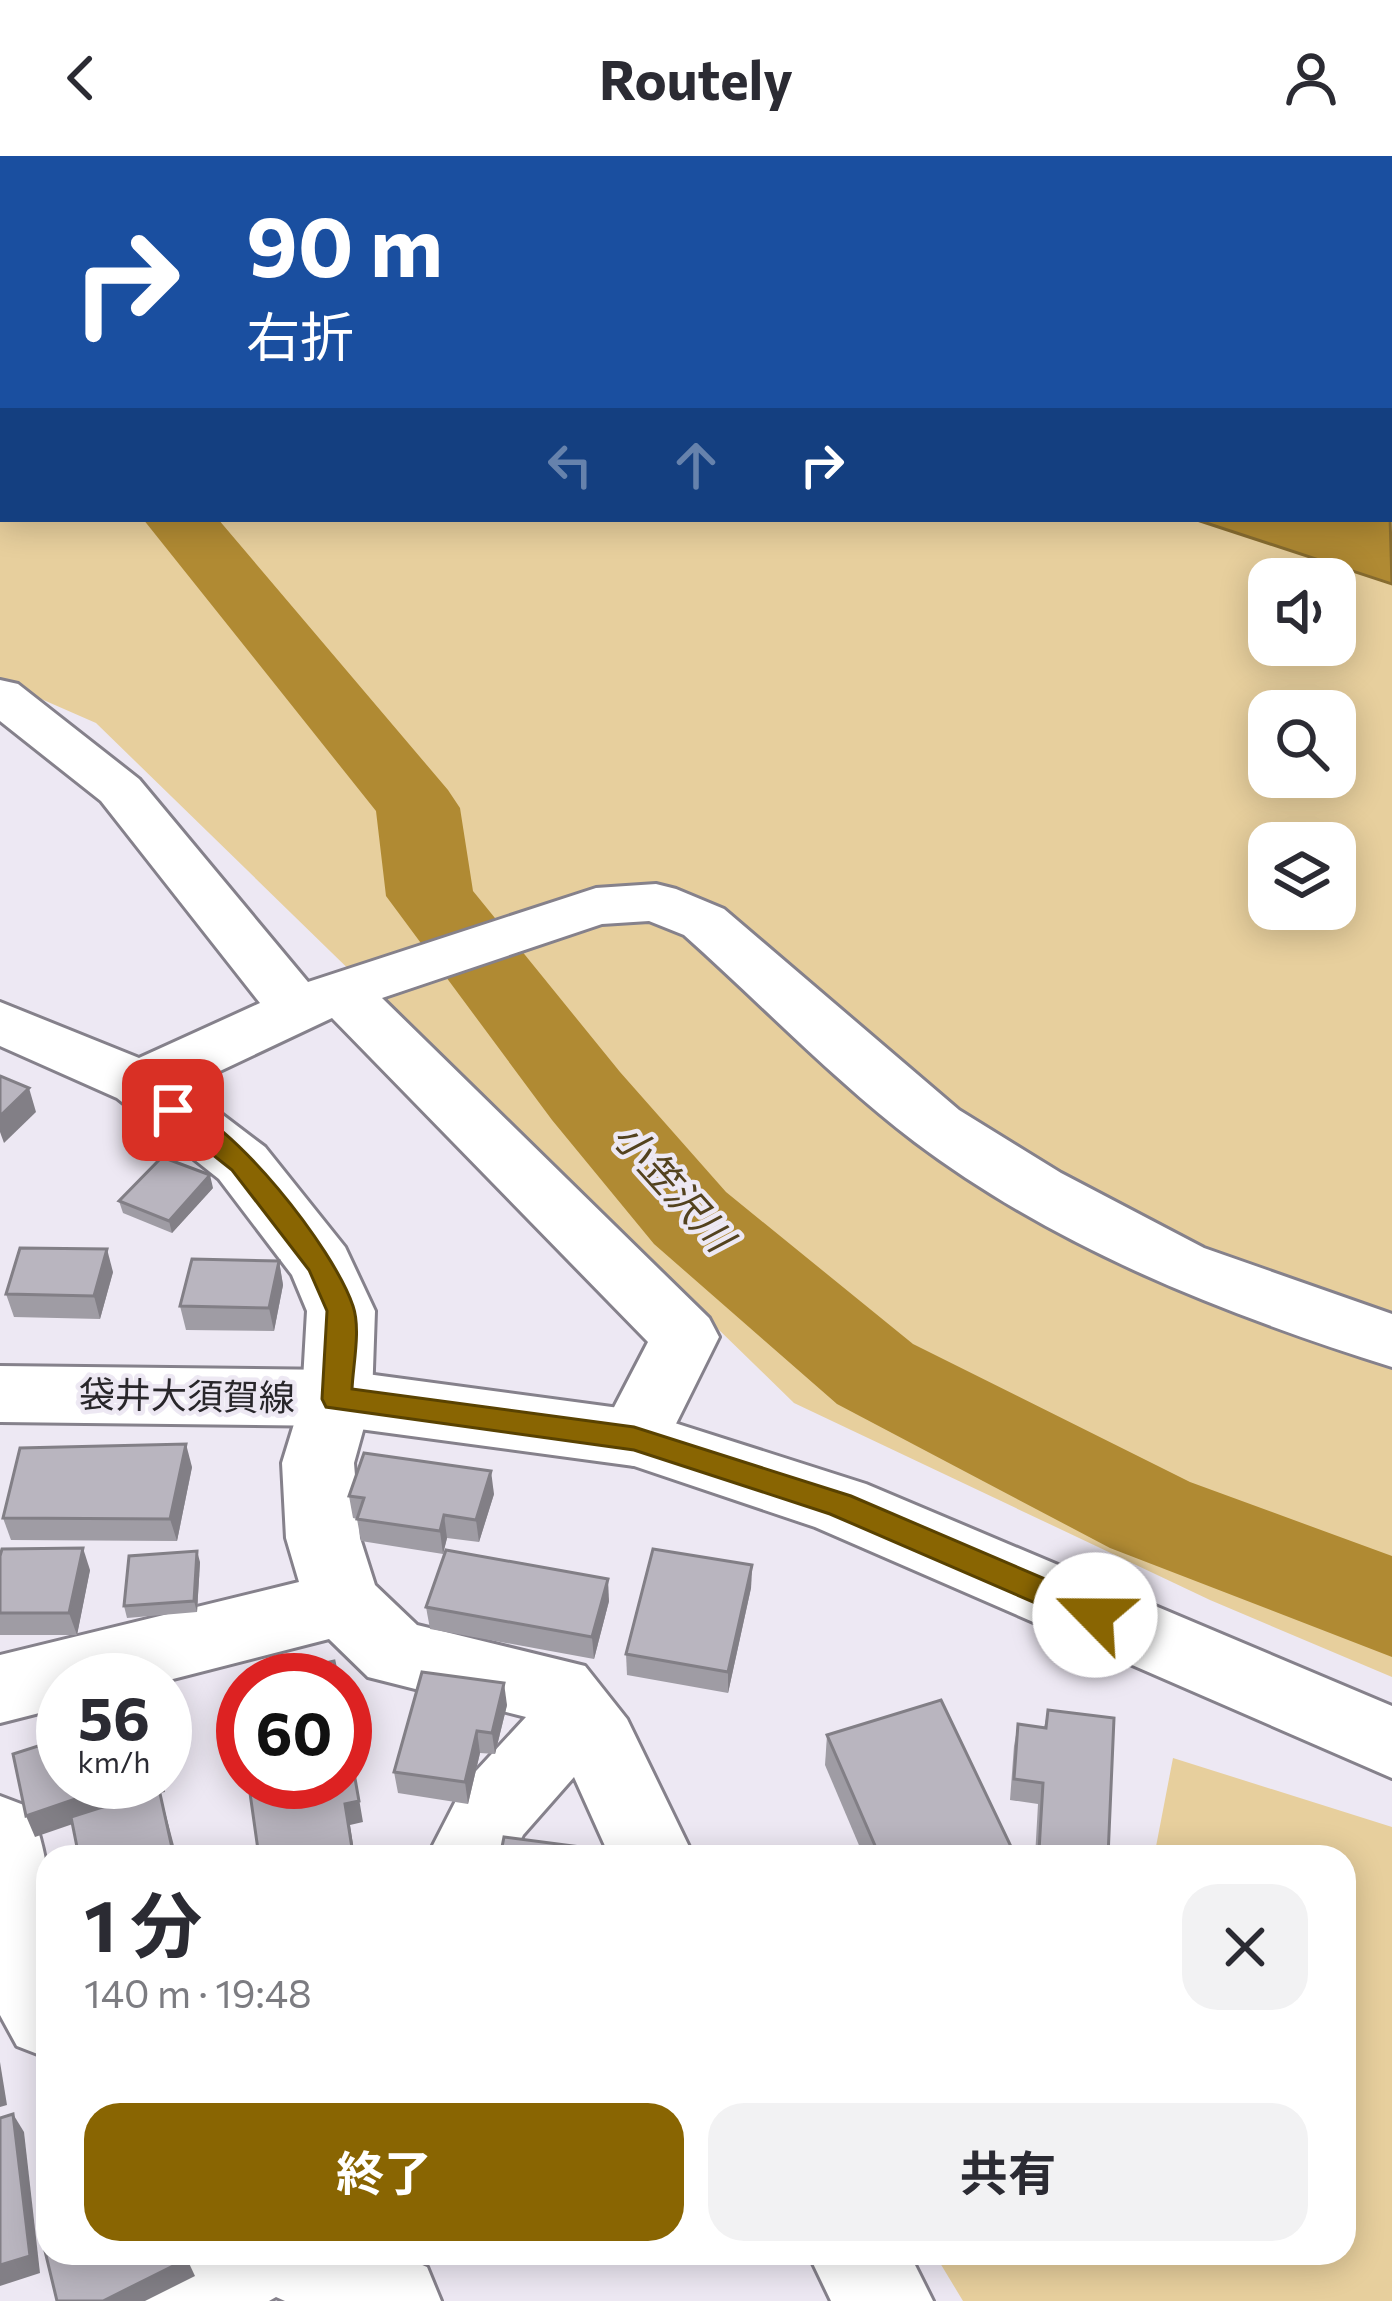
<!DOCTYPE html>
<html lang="ja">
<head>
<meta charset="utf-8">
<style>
	body { margin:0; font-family:Commissioner,"Noto Sans JP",sans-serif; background:#f2f2f3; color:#2b2b33; height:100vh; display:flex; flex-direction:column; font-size:45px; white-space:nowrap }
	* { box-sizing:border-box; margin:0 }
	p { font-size:39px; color:#7c7c81 }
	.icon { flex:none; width:66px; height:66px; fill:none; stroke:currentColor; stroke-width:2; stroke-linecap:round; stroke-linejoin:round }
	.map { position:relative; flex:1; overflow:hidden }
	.drawer { position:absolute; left:36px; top:1689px; width:1320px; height:420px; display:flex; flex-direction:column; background:#fff; border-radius:36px; box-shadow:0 6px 30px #0003 }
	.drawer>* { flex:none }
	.guide { position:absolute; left:0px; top:0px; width:1392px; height:366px; box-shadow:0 6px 30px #0003; background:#1a4fa0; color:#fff; overflow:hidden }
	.buttons { position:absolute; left:1248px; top:402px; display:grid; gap:24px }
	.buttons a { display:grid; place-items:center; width:108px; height:108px; border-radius:24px; background:#fff; box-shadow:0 6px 30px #0003; font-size:60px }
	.speed { position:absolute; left:36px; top:1497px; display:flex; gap:24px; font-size:60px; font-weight:700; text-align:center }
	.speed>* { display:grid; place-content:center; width:156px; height:156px; border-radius:50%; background:#fff; box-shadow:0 6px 30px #0003; line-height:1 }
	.speed small { font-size:30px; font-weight:400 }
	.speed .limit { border:18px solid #d22; background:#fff; color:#111 }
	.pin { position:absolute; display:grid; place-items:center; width:102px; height:102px; color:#fff; margin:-51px; border-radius:24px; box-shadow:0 6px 18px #0006 }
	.me { position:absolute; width:132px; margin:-66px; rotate:293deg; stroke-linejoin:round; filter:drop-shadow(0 0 9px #0008) }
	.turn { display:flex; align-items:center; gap:42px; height:252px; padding:0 48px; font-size:54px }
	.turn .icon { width:156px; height:156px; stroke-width:2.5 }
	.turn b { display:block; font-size:84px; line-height:102px }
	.lanes { display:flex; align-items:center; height:114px; padding:0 48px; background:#0003; justify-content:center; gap:60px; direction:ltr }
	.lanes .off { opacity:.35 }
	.round { display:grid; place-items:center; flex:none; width:126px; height:126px; border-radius:36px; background:#f2f2f3 }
	.summary { display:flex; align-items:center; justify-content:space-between; height:204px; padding:0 48px }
	h1 { font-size:72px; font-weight:700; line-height:90px }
	.button { display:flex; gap:24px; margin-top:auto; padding:24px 48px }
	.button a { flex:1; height:138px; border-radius:36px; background:#896502; color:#fff; font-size:48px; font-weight:700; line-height:138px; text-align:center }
	.button a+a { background:#f2f2f3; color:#2b2b33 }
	header { display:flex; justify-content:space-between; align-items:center; height:156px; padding:0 48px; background:#fff; font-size:54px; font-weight:700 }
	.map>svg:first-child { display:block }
</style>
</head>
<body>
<header><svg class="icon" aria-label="back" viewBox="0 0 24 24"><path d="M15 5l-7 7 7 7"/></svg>Routely<svg class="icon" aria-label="person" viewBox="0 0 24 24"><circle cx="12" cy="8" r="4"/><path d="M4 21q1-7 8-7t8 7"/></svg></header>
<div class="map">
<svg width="1392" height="2145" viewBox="0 0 1392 2145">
	<rect width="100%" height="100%" fill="#ede8f3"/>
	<g fill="#e7cf9d" fill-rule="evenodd">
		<path d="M0,0L969,3H3V363H1389L1392,133V1521L1210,1444L794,1247L96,567L0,525ZM1269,423H1335V489H1269ZM1269,555H1335V621H1269ZM1269,687H1335V753H1269Z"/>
		<path d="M1173,1602L1392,1671V2145H963L934,2097H1344V1701H1154Z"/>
	</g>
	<path fill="#b08a33" stroke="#876c30" stroke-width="3" d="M1389,325L1392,428L1194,363H1389Z"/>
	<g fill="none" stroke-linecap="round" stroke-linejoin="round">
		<rect fill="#876c30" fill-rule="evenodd" x="0" y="22" width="3" height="6"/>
		<g fill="#b08a33" fill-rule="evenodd">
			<path d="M48,0H106L47,3Z"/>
			<path d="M143,363H218L448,634L460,652L473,735L620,916L726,1036L913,1188L1190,1326L1392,1400V1501L1110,1392L837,1248L654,1088L552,964L386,740L376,655Z"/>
		</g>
		<g stroke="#85818b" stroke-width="6">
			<g id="minor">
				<path d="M931,0H972L975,3H933Z"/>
				<path d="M1289,0H1326L1329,3H1291Z"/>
				<path d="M1392,0V21H1389V3H1375Z"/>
				<rect x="1389" y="128" width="3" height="24"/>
				<path d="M0,524L18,528L139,623L308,826L596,732L656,728L676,733L724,753L959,954L1061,1017L1204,1092L1392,1158V1211C1225,1158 1057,1093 915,986C837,927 758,845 684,779L649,765L602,768L382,842L709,1162L719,1181L659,1302L634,1310L609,1302L598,1282L648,1186L332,862L186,931L265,991L345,1091L375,1155L372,1242L354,1307L360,1382L375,1429L417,1469L585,1510L627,1563L694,1701H610L574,1621L523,1679L512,1701H427L465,1627L526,1561L368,1521L329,1483L165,1525L63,1524V1551L0,1567V1499L299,1426L286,1382L282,1307L302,1242L307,1155L292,1119L219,1023L117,942L0,890V846L139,902L260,847L101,645L0,565Z"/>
				<path d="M0,1640L29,1651C63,1726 48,1822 48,1902L17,1890L0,1859Z"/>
				<path d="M173,2097H394L427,2111L441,2145H285L276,2141L269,2145H135L149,2111Z"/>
				<path d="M808,2097H909L933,2145H831Z"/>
			</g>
		</g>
		<g stroke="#85818b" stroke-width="6">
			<path id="major" d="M0,1210L337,1214L634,1254L866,1328L1392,1550V1622L815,1371L634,1310L337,1270L0,1266Z"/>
		</g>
		<use href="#minor" fill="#fff" fill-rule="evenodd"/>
		<use href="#major" fill="#fff" fill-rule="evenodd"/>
	</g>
	<g fill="#9f9ca4">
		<path d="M213,1032L172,1077L123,1057L119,1045Z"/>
		<path d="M279,1105L283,1129L274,1175L186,1174L180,1150Z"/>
		<path d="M113,1116L100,1163L14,1161L6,1138Z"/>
		<path d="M192,1311L177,1385L11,1384L3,1362Z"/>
		<path d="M494,1338L479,1386L447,1382L443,1398L361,1385L357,1363L353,1362L349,1340Z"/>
		<path d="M0,1400L90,1414L77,1479H0Z"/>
		<path d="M200,1406L197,1456L127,1462L124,1450Z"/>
		<path d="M752,1409L751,1432L728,1537L627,1519L626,1498Z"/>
		<path d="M609,1445L594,1503L430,1473L426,1451Z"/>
		<path d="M507,1549L495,1598L480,1597L468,1648L398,1637L394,1616Z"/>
		<path d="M1048,1554L1108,1701H1035L1038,1648L1010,1644L1014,1590L1018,1568L1044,1572Z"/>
		<path d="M827,1579L1016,1701H864L825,1609Z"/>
		<path d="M386,2097H438L436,2104Z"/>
	</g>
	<g fill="#827f86">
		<path d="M29,932L36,956L4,987L0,976V960Z"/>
		<path d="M210,1019L213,1032L172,1077L169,1065Z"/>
		<path d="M107,1093L113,1116L100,1163L94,1140Z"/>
		<path d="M279,1105L283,1129L274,1175L269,1152Z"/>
		<path d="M186,1288L192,1311L177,1385L170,1363Z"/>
		<path d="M491,1315L494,1338L479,1386L476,1364Z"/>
		<path d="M444,1359L447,1382L443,1398L440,1375Z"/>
		<path d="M83,1392L90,1414L77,1479L69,1457Z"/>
		<path d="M197,1395L200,1406L197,1456L194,1445Z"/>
		<path d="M752,1409L751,1432L728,1537V1516Z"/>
		<path d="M608,1423L609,1445L594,1503L592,1481Z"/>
		<path d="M504,1527L507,1549L495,1598L492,1577Z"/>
		<path d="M345,1561L363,1666L350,1669L355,1701H315L345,1648Z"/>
		<path d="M477,1575L480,1597L468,1648L465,1626Z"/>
		<path d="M125,1626H163L165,1636L160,1637L177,1701H174L160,1638L35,1681L26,1660Z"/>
		<path d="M0,1906L7,1949L0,1951Z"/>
		<path d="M13,1958L24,1976L40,2117L0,2130V2109Z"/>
		<path d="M187,2103L195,2120L145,2145H103Z"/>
	</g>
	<g fill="#b9b5bf" stroke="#827f86" stroke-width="3">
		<path d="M0,920L29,932L0,960Z"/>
		<path d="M162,1001L210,1019L169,1065L119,1045Z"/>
		<path d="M20,1092L107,1093L94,1140L6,1138Z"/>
		<path d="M192,1103L279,1105L269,1152L180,1150Z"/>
		<path d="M186,1288L170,1363L3,1362L20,1292Z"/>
		<path d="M364,1297L491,1315L476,1364L444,1359L440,1375L357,1363L364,1342L349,1340Z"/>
		<path d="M83,1392L69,1457H0V1400L2,1393Z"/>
		<path d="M653,1393L752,1409L728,1516L626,1498Z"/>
		<path d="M446,1394L608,1423L592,1481L426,1451Z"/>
		<path d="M197,1395L194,1445L124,1450L129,1400Z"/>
		<path d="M334,1505L338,1524H267L266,1520Z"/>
		<path d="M422,1516L504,1527L492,1577L477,1575L465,1626L394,1616Z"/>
		<path d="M941,1544L1016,1701H880L827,1579Z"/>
		<path d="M1048,1554L1114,1562L1108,1701H1078L1039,1695L1043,1627L1014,1623L1018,1568L1046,1572Z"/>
		<path d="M345,1566L359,1645L345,1648L352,1692L315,1701H259L249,1630L267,1626H345Z"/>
		<path d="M63,1582V1626H125L26,1660L13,1598Z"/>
		<path d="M159,1633L174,1701H79L71,1661Z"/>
		<path d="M504,1681L604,1694L602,1701H500Z"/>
		<path d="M13,1958L30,2100L0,2109V1962Z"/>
		<path d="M48,2094V2097H175L187,2103L103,2145H57L45,2095Z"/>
	</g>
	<path fill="#896502" stroke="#594201" stroke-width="3" d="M173,945C231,961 334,1093 353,1150C361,1173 353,1209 352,1233L634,1271L851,1340L1106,1449L1111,1459L1106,1468L1095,1472L1084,1468L830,1358L634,1294L326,1251L322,1243L327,1155L309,1114L232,1014L164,960L160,954L164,947Z"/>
	<g text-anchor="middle" stroke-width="9" stroke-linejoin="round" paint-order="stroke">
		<g font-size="36" fill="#28262a" stroke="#ede8f3">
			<text transform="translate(187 1240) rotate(1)" y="13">袋井大須賀線</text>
		</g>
		<g font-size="39" font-style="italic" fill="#53421e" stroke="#ede8f3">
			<text transform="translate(673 1031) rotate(48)" y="14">小笠沢川</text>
		</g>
	</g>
</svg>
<div class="buttons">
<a><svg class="icon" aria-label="sound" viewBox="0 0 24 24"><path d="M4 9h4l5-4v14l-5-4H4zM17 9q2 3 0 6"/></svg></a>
<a><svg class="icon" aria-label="search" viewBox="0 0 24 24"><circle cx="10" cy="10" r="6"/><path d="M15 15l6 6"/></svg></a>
<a><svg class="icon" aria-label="layers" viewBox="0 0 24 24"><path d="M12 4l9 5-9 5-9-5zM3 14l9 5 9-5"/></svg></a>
</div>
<div class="speed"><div>56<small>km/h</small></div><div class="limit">60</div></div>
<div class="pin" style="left:173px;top:954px;background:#d93025"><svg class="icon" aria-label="arrive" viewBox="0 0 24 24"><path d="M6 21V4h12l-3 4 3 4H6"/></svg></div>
<svg class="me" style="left:1095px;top:1459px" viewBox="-20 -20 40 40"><circle r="19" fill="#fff"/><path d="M0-13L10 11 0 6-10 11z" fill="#896502"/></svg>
<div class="guide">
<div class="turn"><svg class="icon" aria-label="right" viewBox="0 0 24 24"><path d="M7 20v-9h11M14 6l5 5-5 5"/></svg><div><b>90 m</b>右折</div></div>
<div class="lanes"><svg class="icon off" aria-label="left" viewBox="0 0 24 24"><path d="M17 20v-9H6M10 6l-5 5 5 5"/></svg><svg class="icon off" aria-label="ahead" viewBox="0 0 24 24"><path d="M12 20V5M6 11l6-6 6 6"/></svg><svg class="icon" aria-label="right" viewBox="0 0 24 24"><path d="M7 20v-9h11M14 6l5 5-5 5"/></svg></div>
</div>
<section class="drawer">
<div class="summary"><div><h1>1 分</h1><p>140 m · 19:48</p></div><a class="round"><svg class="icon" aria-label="close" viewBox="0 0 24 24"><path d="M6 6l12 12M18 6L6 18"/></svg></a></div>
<div class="button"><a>終了</a><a>共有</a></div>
</section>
</div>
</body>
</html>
